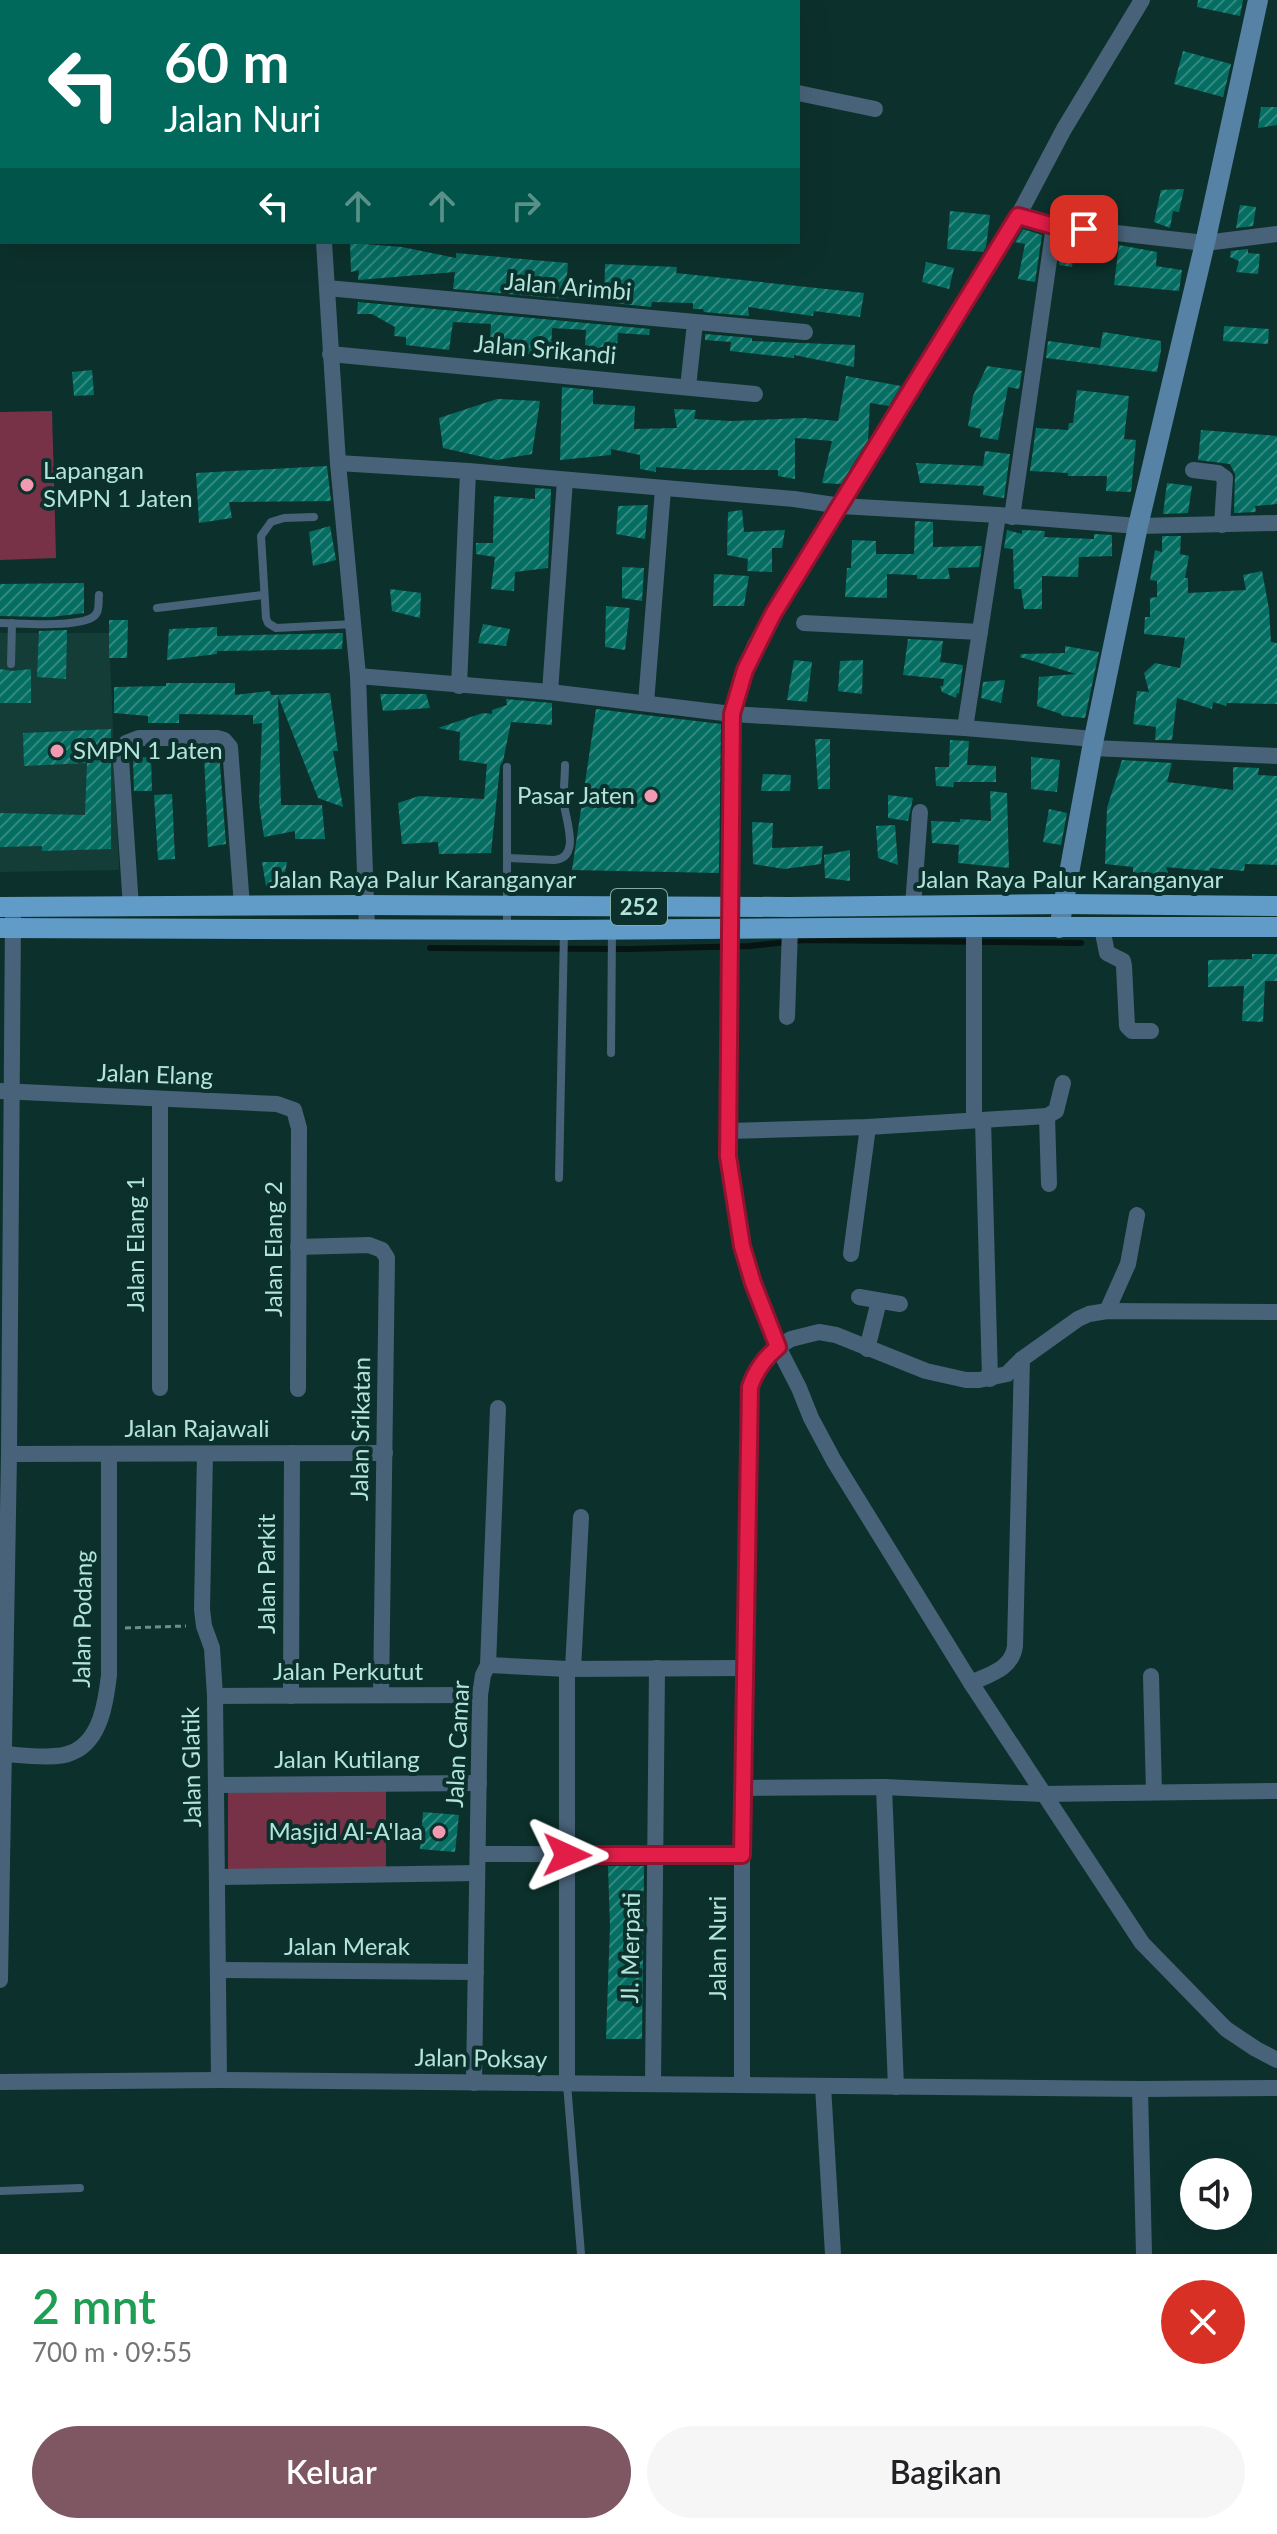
<!DOCTYPE html>
<html lang="id">
<head>
<meta charset="utf-8">
<style>
	body { margin:0; font-family:Lato,sans-serif; background:#f6f6f6; color:#202124; height:100vh; display:flex; flex-direction:column; font-size:30px; white-space:nowrap }
	* { box-sizing:border-box; margin:0 }
	p { font-size:26px; color:#757577 }
	.icon { flex:none; width:44px; height:44px; fill:none; stroke:currentColor; stroke-width:2; stroke-linecap:round; stroke-linejoin:round }
	.map { position:relative; height:2254px; overflow:hidden }
	.sheet { display:flex; flex-direction:column; background:#fff; flex:1 }
	.sheet>* { flex:none }
	.top-card { position:absolute; left:0px; top:0px; width:800px; height:244px; box-shadow:0 8px 32px #0002; background:#00695c; color:#fff; overflow:hidden }
	.fabs { position:absolute; left:1180px; top:2158px; display:grid; gap:16px }
	.fabs a { display:grid; place-items:center; width:72px; height:72px; border-radius:50%; background:#fff; box-shadow:0 8px 32px #0002; font-size:40px }
	.pin { position:absolute; display:grid; place-items:center; width:68px; height:68px; color:#fff; margin:-34px; border-radius:16px; box-shadow:0 4px 12px #0006 }
	.me { position:absolute; width:88px; margin:-44px; rotate:91deg; stroke-linejoin:round; filter:drop-shadow(0 0 6px #0008) }
	.turn { display:flex; align-items:center; gap:28px; height:168px; padding:0 32px; font-size:36px }
	.turn .icon { width:104px; height:104px; stroke-width:2.5 }
	.turn b { display:block; font-size:56px; line-height:68px }
	.lanes { display:flex; align-items:center; height:76px; padding:0 32px; background:#0003; justify-content:center; gap:40px; direction:ltr }
	.lanes .off { opacity:.35 }
	.round { display:grid; place-items:center; flex:none; width:84px; height:84px; border-radius:42px; background:#f6f6f6 }
	.summary { display:flex; align-items:center; justify-content:space-between; height:136px; padding:0 32px }
	h1 { font-size:48px; font-weight:600; line-height:60px; color:#1e9e55 }
	.cta { display:flex; gap:16px; margin-top:auto; padding:16px 32px }
	.cta a { flex:1; height:92px; border-radius:48px; background:#7e5763; color:#fff; font-size:32px; font-weight:600; line-height:92px; text-align:center }
	.cta a+a { background:#f6f6f6; color:#202124 }
	.map>svg:first-child { display:block }
</style>
</head>
<body>
<div class="map">
<svg width="1277" height="2254" viewBox="0 0 1277 2254">
	<defs>
		<pattern id="building-hatch" width="6" height="6" patternUnits="userSpaceOnUse" patternTransform="scale(2)"><rect width="6" height="6" fill="#056e63"/><path d="M-1 1l2-2M0 6l6-6M5 7l2-2" fill="none" stroke="#328980"/></pattern>
	</defs>
	<rect width="100%" height="100%" fill="#0c312c"/>
	<path fill="#143d38" d="M0,633H109L119,870L0,872Z"/>
	<g fill="#783248">
		<path d="M52,411L56,558L0,560V412Z"/>
		<path d="M386,1787V1869L228,1870V1788Z"/>
	</g>
	<g fill="none" stroke-linecap="round" stroke-linejoin="round">
		<path stroke="#061512" stroke-width="6" d="M430,948L629,949L750,946L804,940L1081,943"/>
	</g>
	<g fill="url(#building-hatch)">
		<path d="M1198,0H1243L1240,16L1197,7Z"/>
		<path d="M1183,51L1231,64L1223,97L1174,84Z"/>
		<path d="M1261,107H1277V125L1258,128Z"/>
		<path d="M1184,189L1179,212L1173,211L1170,228L1154,222L1161,190Z"/>
		<path d="M1240,205L1256,207L1253,226L1236,228Z"/>
		<path d="M950,211L990,215L986,247L983,252L947,249Z"/>
		<path d="M1023,229L1042,235L1035,282L1018,279L1025,244L1015,242Z"/>
		<path d="M1063,239L1076,242L1072,267L1059,265Z"/>
		<path d="M350,243L402,247L456,258V253L568,263L565,299L453,289L455,272L358,280L359,270L351,272Z"/>
		<path d="M1119,245L1157,252L1156,266L1182,270L1179,291L1114,285Z"/>
		<path d="M1248,249V253L1260,254L1258,274L1236,272L1239,261L1230,257L1231,251Z"/>
		<path d="M926,262L954,268L949,289L922,282Z"/>
		<path d="M605,264L677,267L676,273L864,293L860,317L814,311L813,316L748,307L749,316L704,312L703,309H693V303L652,302L651,307L604,302Z"/>
		<path d="M358,302L650,329L649,335L618,333L616,362L584,359L586,330L552,328L551,354H489L491,324L453,322L449,350L406,345V337L394,336L395,327L372,314H357Z"/>
		<path d="M1224,326L1269,329L1268,344L1223,341Z"/>
		<path d="M1103,332L1161,341V350L1157,372L1046,358L1048,341L1100,348Z"/>
		<path d="M705,334L752,338V341L855,345L854,367L794,355V358L730,351L731,342L705,340Z"/>
		<path d="M987,366L1022,371L1019,389L1008,387L998,440L980,437L981,429L968,426L973,396Z"/>
		<path d="M92,370L94,395L74,396L72,372Z"/>
		<path d="M846,376L901,386L889,406L870,403L868,440L841,484L822,483L832,441L795,438V479L778,476V470H696L656,467V472L640,469V455L611,449V455L560,460L562,387L593,390V404L635,406L634,429L677,428L674,409L696,410L694,419L731,421L804,418L838,421Z"/>
		<path d="M1077,390L1129,396L1124,439L1136,440L1131,492L1106,491L1107,476H1068V473L1030,471L1036,428L1068,430L1069,423H1073Z"/>
		<path d="M497,399L540,401L532,454L497,460L443,448L439,418Z"/>
		<path d="M1201,430L1277,436V504L1255,506L1256,512L1234,513L1235,474L1230,464L1198,460Z"/>
		<path d="M985,451L1010,454L1004,498L983,495L984,486L920,483L916,463L983,466Z"/>
		<path d="M327,466L331,501L229,502L232,518L199,523L196,473Z"/>
		<path d="M1167,483L1192,486L1188,513L1163,514Z"/>
		<path d="M535,488L551,489L548,568L515,572L514,591L491,589L495,557L476,554V543H493L494,496L535,499Z"/>
		<path d="M648,505L645,539L616,534L618,506Z"/>
		<path d="M742,510L744,532L785,530L782,548H772V572L747,571L748,559L727,555L728,512Z"/>
		<path d="M915,521L933,522V547L982,546L979,567L948,568L950,579H917V575L887,574V598L845,597L847,568H851L852,540L876,541V554H914Z"/>
		<path d="M330,526L336,560L313,566L309,532Z"/>
		<path d="M1007,530L1022,534V530L1045,531L1044,537L1094,539V534L1112,535V556L1079,557L1078,577L1042,576V609H1024L1021,589H1014L1013,549L1004,548Z"/>
		<path d="M1162,536H1181L1180,554L1189,556L1185,578H1188V593L1246,590L1243,575L1262,571L1269,609L1271,642L1277,643V704L1227,703L1226,706L1213,702L1212,709L1177,698L1172,740H1155L1156,727L1133,724L1137,691L1149,692L1144,673L1155,663L1180,668L1185,638L1144,634L1145,617H1150V598L1157,597V581L1150,580L1155,550L1162,552Z"/>
		<path d="M622,567L644,568L642,601L622,598Z"/>
		<path d="M714,574L749,576L744,606H713Z"/>
		<path d="M84,583V613L51,617L0,616V584Z"/>
		<path d="M390,589L421,593L420,618L392,611Z"/>
		<path d="M606,606L630,608L625,650L605,647Z"/>
		<path d="M109,620H128L127,658H109Z"/>
		<path d="M483,624L510,629L506,646L478,643Z"/>
		<path d="M217,627V636L343,633L342,649L217,651V654L167,660L169,629Z"/>
		<path d="M67,630L66,679L37,677L39,631Z"/>
		<path d="M908,639L943,641L940,662L963,665L959,694L957,693L956,698L942,692L940,686H943L944,679L903,675Z"/>
		<path d="M1065,646L1099,652L1085,718L1062,716L1061,714L1037,706L1039,677L1076,674L1020,657L1021,654L1065,653Z"/>
		<path d="M794,660L812,662L807,702L787,700Z"/>
		<path d="M863,660L862,694L838,691L840,661Z"/>
		<path d="M0,669L12,671L31,669V703H0Z"/>
		<path d="M1005,680L1001,703L981,698L983,682Z"/>
		<path d="M166,683H235V695L270,691L271,695L330,693L338,751H333L343,807L318,798L278,696L281,805H322L325,839H295V831L264,837L259,803L262,723L253,724V715L179,714V723H148V716L114,713V687L166,686Z"/>
		<path d="M380,694H426L430,708L383,711Z"/>
		<path d="M506,699L552,703V725L511,722L503,761L500,766L491,853L439,854L438,842L402,844L398,803L419,796L484,799L487,764L459,760L460,732L438,728L483,713L492,714V710L507,705Z"/>
		<path d="M596,709L721,724L719,873L572,870Z"/>
		<path d="M111,729V849L42,851V846L0,847V813L85,815L87,763L24,766L23,733Z"/>
		<path d="M815,739H830V789H818Z"/>
		<path d="M950,740L969,741L967,765L996,766V782H954L953,787L936,786L935,767H949Z"/>
		<path d="M219,752L226,844L208,847L204,754Z"/>
		<path d="M151,757L152,791H134L133,758Z"/>
		<path d="M1031,757L1060,760L1057,792L1031,789Z"/>
		<path d="M1122,760L1172,763L1167,782L1233,790V767L1259,768L1258,775L1277,776V865L1245,864L1244,871L1210,868V871L1166,867L1170,879H1133V867L1105,864L1107,808Z"/>
		<path d="M763,774L791,775L790,791H761Z"/>
		<path d="M990,791L1007,793L1009,868L958,863L959,845L932,843L931,821L960,822V819L991,821Z"/>
		<path d="M172,794L175,859L158,860L154,795Z"/>
		<path d="M888,795L913,798L908,821L888,818Z"/>
		<path d="M1049,809L1067,813L1061,845L1043,842Z"/>
		<path d="M752,822L773,823L772,848L823,846L821,864L784,869L753,864Z"/>
		<path d="M895,825L898,865L878,858L876,826Z"/>
		<path d="M850,850V881L825,878L824,855Z"/>
		<path d="M262,862H287L283,886H266Z"/>
		<path d="M1252,954H1277V981H1265L1263,1022L1242,1021L1244,986L1208,987V960L1252,959Z"/>
		<path d="M423,1812L459,1815L455,1852L420,1849Z"/>
		<path d="M608,1866H644L642,2039H606L610,1926Z"/>
	</g>
	<g fill="none" stroke-linecap="round" stroke-linejoin="round">
		<path stroke="#66928b" stroke-width="3" stroke-dasharray="6 4" stroke-linecap="butt" d="M125,1628L186,1626"/>
		<g stroke="#486379" stroke-width="8">
			<path d="M314,517L284,518L271,522L261,536L266,618L268,623L276,628L354,624"/>
			<path d="M157,608L263,595"/>
			<path d="M0,623C18,623 86,629 96,614C100,609 98,601 99,595"/>
			<path d="M11,664L12,623"/>
			<path d="M507,767V930"/>
			<path d="M507,858L554,860C581,858 566,821 564,804C563,791 565,778 565,765"/>
			<path d="M611,1053L612,930"/>
			<path d="M559,1178L564,931"/>
			<path d="M567,2084L581,2254"/>
			<path d="M0,2191L80,2188"/>
		</g>
		<g stroke="#486379" stroke-width="16">
			<path d="M58,0L191,2"/>
			<path d="M306,0V2"/>
			<path d="M528,0V2"/>
			<path d="M798,93L875,109"/>
			<path d="M0,140H2"/>
			<path d="M1054,226L1205,243L1277,234"/>
			<path d="M324,242L338,463L358,676L367,929"/>
			<path d="M327,288L805,332"/>
			<path d="M330,354L755,394"/>
			<path d="M688,387L695,323"/>
			<path d="M338,463L468,471L794,499L841,506L998,515L1138,526L1277,523"/>
			<path d="M1193,470L1218,473L1225,478L1222,525"/>
			<path d="M1012,517L1054,226L1018,216"/>
			<path d="M804,623L980,632"/>
			<path d="M358,676L550,692L732,714L965,728L1094,739"/>
			<path d="M459,686L468,471"/>
			<path d="M550,692L565,480"/>
			<path d="M646,703L663,489"/>
			<path d="M965,728L998,515"/>
			<path d="M1092,748L1277,756"/>
			<path d="M913,906L920,812"/>
			<path d="M131,907L121,759L126,743L139,738H217L224,740L230,747L242,906"/>
			<path d="M731,907L732,714L745,670L755,645L1018,216L1064,129L1142,0"/>
			<path d="M1102,928L1107,953L1123,961L1124,966L1127,1026L1132,1031H1151"/>
			<path d="M731,929L728,1156L742,1246L753,1283L778,1347C758,1364 750,1380 749,1406L742,1788V2084"/>
			<path d="M787,1017L790,928"/>
			<path d="M0,1091L277,1104L294,1110L299,1128L298,1389"/>
			<path d="M1047,1116L1049,1184"/>
			<path d="M974,1120V927"/>
			<path d="M983,1120L990,1379"/>
			<path d="M728,1131L868,1127L1047,1116L1056,1111L1063,1083"/>
			<path d="M298,1247L369,1245L382,1250L387,1258L381,1695"/>
			<path d="M851,1254L868,1127"/>
			<path d="M859,1297L900,1304"/>
			<path d="M1107,1311L1128,1264L1137,1215"/>
			<path d="M1277,1312L1107,1311L1089,1314L1078,1319L1022,1359L1007,1374L979,1380H966L926,1371L836,1335L819,1332L791,1339L778,1347L799,1388L811,1418L834,1461L971,1683L1142,1943L1226,2029L1256,2049L1277,2060"/>
			<path d="M867,1349L879,1301"/>
			<path d="M160,1388V1100"/>
			<path d="M9,1454L385,1453"/>
			<path d="M205,1454L202,1609L204,1626L212,1648L215,1696L219,2080"/>
			<path d="M488,1665L567,1669L743,1668"/>
			<path d="M573,1669L581,1517"/>
			<path d="M1151,1676L1154,1792"/>
			<path d="M971,1683C990,1674 1012,1669 1015,1646L1022,1359"/>
			<path d="M215,1696L480,1695"/>
			<path d="M291,1696L292,1453"/>
			<path d="M4,1754C22,1755 57,1760 73,1752C101,1740 106,1701 109,1675V1454"/>
			<path d="M217,1785L479,1783"/>
			<path d="M884,1787L896,2087"/>
			<path d="M742,1788L884,1787L1042,1794L1277,1791"/>
			<path d="M478,1854L742,1855"/>
			<path d="M218,1877L477,1873"/>
			<path d="M219,1970L476,1972"/>
			<path d="M0,1980L9,1454L13,917"/>
			<path d="M0,2082L219,2080L1140,2089L1277,2088"/>
			<path d="M474,2083L480,1695L483,1675L488,1665L498,1408"/>
			<path d="M567,2084V1669"/>
			<path d="M653,2084L657,1668"/>
			<path d="M823,2086L833,2254"/>
			<path d="M1140,2089L1144,2254"/>
		</g>
		<path stroke="#5683a5" stroke-width="20" d="M1059,928L1092,748L1138,526L1205,243L1258,0"/>
		<g stroke="#619bc8" stroke-width="20">
			<path d="M0,907L366,905L789,907L1064,904L1277,906"/>
			<path d="M0,928L564,930L974,927H1277"/>
		</g>
	</g>
	<g fill="none" stroke-linecap="round" stroke-linejoin="round">
		<g stroke="#92132f" stroke-width="20">
			<path id="route" d="M567,1855H742L750,1387C756,1370 764,1359 778,1347L753,1283L742,1246L728,1156L732,714L745,670L773,614L1018,216L1054,226L1084,229"/>
		</g>
		<use href="#route" stroke="#e11d48" stroke-width="14"/>
	</g>
	<g fill="#f19ab1" stroke="#0c312c" stroke-width="3">
		<circle cx="27" cy="485" r="8"/>
		<circle cx="57" cy="751" r="8"/>
		<circle cx="651" cy="796" r="8"/>
		<circle cx="439" cy="1832" r="8"/>
	</g>
	<g text-anchor="middle" stroke-width="8" stroke-linejoin="round" paint-order="stroke">
		<rect fill="#0c312c" stroke="#80aea6" stroke-width="2" x="611" y="889" width="56" height="36" rx="6"/>
		<g font-size="22" font-weight="bold" fill="#b2e4db">
			<text x="639" y="915">252</text>
		</g>
		<g font-size="24" fill="#b2e4db" stroke="#0c312c">
			<text transform="translate(568 287) rotate(5)" y="8">Jalan Arimbi</text>
			<text transform="translate(545 350) rotate(5)" y="8">Jalan Srikandi</text>
			<text x="423" y="888">Jalan Raya Palur Karanganyar</text>
			<text x="1070" y="888">Jalan Raya Palur Karanganyar</text>
			<text transform="translate(155 1075) rotate(2)" y="8">Jalan Elang</text>
			<text transform="translate(136 1244) rotate(-90)" y="8">Jalan Elang 1</text>
			<text transform="translate(274 1249) rotate(-90)" y="8">Jalan Elang 2</text>
			<text x="197" y="1437">Jalan Rajawali</text>
			<text transform="translate(361 1429) rotate(-89)" y="8">Jalan Srikatan</text>
			<text transform="translate(267 1574) rotate(-90)" y="8">Jalan Parkit</text>
			<text transform="translate(83 1619) rotate(-89)" y="8">Jalan Podang</text>
			<text x="348" y="1680">Jalan Perkutut</text>
			<text transform="translate(458 1744) rotate(-87)" y="8">Jalan Camar</text>
			<text x="347" y="1768">Jalan Kutilang</text>
			<text transform="translate(192 1767) rotate(-91)" y="8">Jalan Glatik</text>
			<text x="347" y="1955">Jalan Merak</text>
			<text transform="translate(631 1948) rotate(-89)" y="8">Jl. Merpati</text>
			<text transform="translate(718 1948) rotate(-90)" y="8">Jalan Nuri</text>
			<text transform="translate(481 2059) rotate(1)" y="8">Jalan Poksay</text>
		</g>
		<g font-size="24" fill="#b2e4db" stroke="#0c312c" text-anchor="start">
			<text x="43" y="479">Lapangan<tspan x="43" dy="28">SMPN 1 Jaten</tspan></text>
			<text x="73" y="759">SMPN 1 Jaten</text>
			<text x="635" y="804" text-anchor="end">Pasar Jaten</text>
			<text x="423" y="1840" text-anchor="end">Masjid Al-A'laa</text>
		</g>
	</g>
</svg>
<div class="fabs">
<a><svg class="icon" aria-label="sound" viewBox="0 0 24 24"><path d="M4 9h4l5-4v14l-5-4H4zM17 9q2 3 0 6"/></svg></a>
</div>
<div class="pin" style="left:1084px;top:229px;background:#d93025"><svg class="icon" aria-label="arrive" viewBox="0 0 24 24"><path d="M6 21V4h12l-3 4 3 4H6"/></svg></div>
<svg class="me" style="left:567px;top:1855px" viewBox="-20 -20 40 40"><path d="M0-17L14 15 0 8-14 15z" fill="#e11d48" stroke="#fff" stroke-width="4"/></svg>
<div class="top-card">
<div class="turn"><svg class="icon" aria-label="left" viewBox="0 0 24 24"><path d="M17 20v-9H6M10 6l-5 5 5 5"/></svg><div><b>60 m</b>Jalan Nuri</div></div>
<div class="lanes"><svg class="icon" aria-label="left" viewBox="0 0 24 24"><path d="M17 20v-9H6M10 6l-5 5 5 5"/></svg><svg class="icon off" aria-label="ahead" viewBox="0 0 24 24"><path d="M12 20V5M6 11l6-6 6 6"/></svg><svg class="icon off" aria-label="ahead" viewBox="0 0 24 24"><path d="M12 20V5M6 11l6-6 6 6"/></svg><svg class="icon off" aria-label="right" viewBox="0 0 24 24"><path d="M7 20v-9h11M14 6l5 5-5 5"/></svg></div>
</div>
</div>
<section class="sheet">
<div class="summary"><div><h1>2 mnt</h1><p>700 m · 09:55</p></div><a class="round" style="background:#d93025;color:#fff"><svg class="icon" aria-label="close" viewBox="0 0 24 24"><path d="M6 6l12 12M18 6L6 18"/></svg></a></div>
<div class="cta"><a>Keluar</a><a>Bagikan</a></div>
</section>
</body>
</html>
